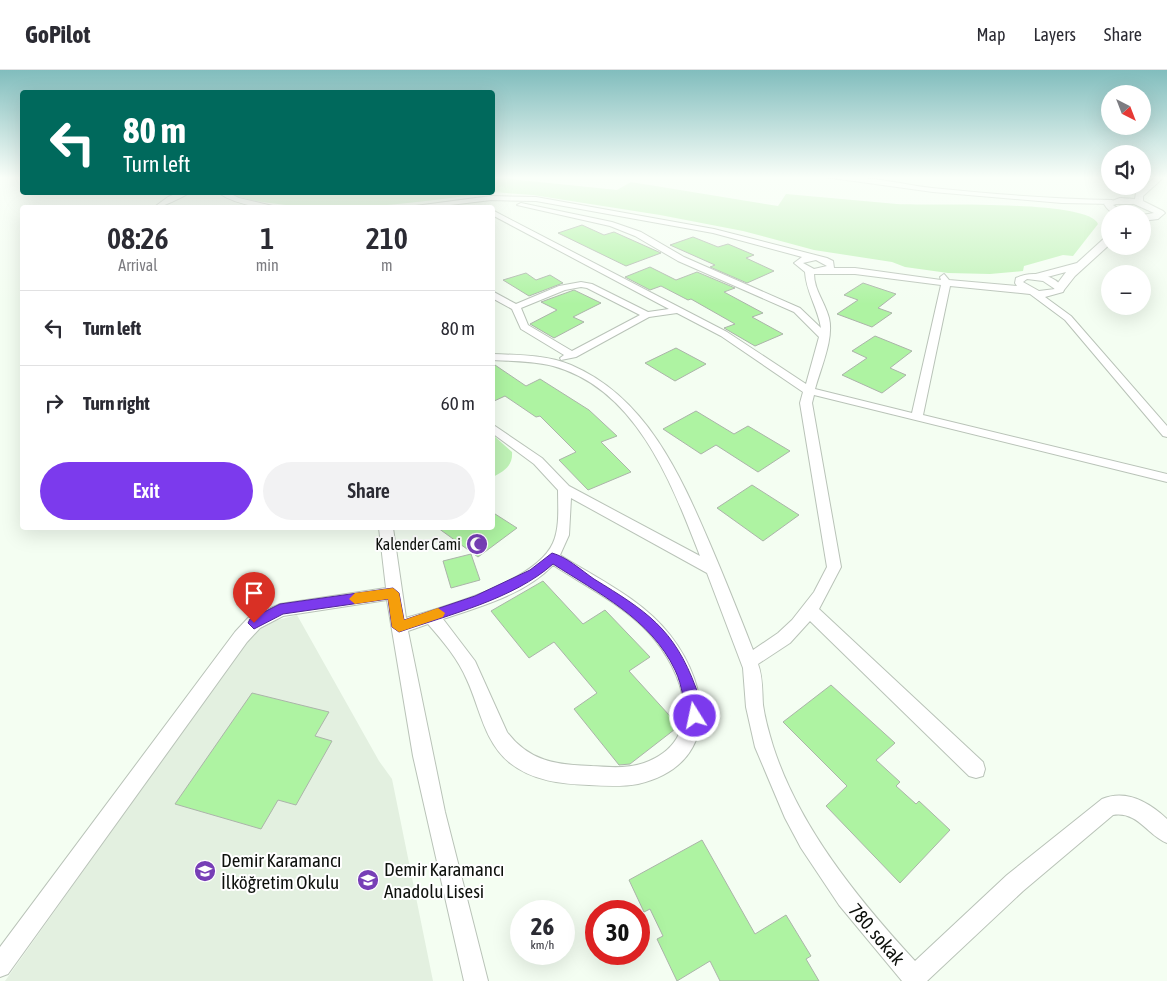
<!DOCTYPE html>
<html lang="en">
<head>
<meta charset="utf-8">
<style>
	body { margin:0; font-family:"Asap Condensed",sans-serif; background:#f2f2f3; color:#2b2b33; height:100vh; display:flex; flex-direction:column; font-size:19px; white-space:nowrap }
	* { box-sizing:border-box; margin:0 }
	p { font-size:16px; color:#7c7c81 }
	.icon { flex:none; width:28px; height:28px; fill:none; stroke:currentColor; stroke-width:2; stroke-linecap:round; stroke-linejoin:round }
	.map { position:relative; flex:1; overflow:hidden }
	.details { position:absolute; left:20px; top:135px; width:475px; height:325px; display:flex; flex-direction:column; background:#fff; border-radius:5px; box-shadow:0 5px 20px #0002 }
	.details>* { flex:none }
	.banner { position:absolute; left:20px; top:20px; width:475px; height:105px; border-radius:5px; box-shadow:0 5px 20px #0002; background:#00695c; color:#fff; overflow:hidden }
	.needle { width:32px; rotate:138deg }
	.buttons { position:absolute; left:1101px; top:15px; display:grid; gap:10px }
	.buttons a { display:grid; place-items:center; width:50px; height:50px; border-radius:50%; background:#fff; box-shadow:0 5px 20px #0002; font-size:25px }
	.speed { position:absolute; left:510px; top:830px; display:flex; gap:10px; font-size:25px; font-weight:700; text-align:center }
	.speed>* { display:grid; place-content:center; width:65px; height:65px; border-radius:50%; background:#fff; box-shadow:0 5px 20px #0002; line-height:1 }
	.speed small { font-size:12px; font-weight:400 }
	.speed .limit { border:8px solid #d22; background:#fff; color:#111 }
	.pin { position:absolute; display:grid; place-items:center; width:42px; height:42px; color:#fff; margin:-51px -21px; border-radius:50% 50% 50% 0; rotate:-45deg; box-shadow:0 0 5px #0007 }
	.pin .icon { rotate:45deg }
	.me { position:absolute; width:55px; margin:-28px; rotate:350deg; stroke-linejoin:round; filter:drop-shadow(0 0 4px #0008) }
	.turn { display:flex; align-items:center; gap:18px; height:105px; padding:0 20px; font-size:22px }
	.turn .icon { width:65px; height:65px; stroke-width:2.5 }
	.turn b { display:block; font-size:35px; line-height:42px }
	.eta { display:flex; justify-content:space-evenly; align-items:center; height:85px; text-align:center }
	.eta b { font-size:30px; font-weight:600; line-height:35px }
	.cta { display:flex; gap:10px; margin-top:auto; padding:10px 20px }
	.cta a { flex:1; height:58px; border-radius:30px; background:#7c3aed; color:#fff; font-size:20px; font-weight:600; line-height:58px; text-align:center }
	.cta a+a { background:#f2f2f3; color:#2b2b33 }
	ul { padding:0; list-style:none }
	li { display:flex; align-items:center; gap:15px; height:75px; padding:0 20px; border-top:1px solid #e1e1e2 }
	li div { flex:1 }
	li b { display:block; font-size:19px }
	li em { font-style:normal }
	header { display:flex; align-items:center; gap:30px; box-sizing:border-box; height:70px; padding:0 25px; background:#fff; border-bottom:1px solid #e1e1e2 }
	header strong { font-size:24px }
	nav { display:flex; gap:28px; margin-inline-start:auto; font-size:18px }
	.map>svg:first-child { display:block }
</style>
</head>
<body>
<header>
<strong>GoPilot</strong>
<nav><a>Map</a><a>Layers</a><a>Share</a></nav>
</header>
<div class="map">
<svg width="1167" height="911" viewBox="0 0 1167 911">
	<rect width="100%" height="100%" fill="#f4fef2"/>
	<path fill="#e3f0e0" d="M297,545L379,691L392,709L433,911H5L258,555Z"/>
	<g fill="#bff2b6">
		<path d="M492,107L617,120L631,112L778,136L786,124C823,127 860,131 897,134C927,136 1089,129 1098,154L1073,186L1063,185L1024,196L1023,201L990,204L948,203L905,197L892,192L814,180L743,161L660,145L533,125L493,122Z"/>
		<path d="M230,123H491C421,131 349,144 278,134C262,132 245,130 230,123Z"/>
		<path d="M493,365L512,382C513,396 504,401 493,407Z"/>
	</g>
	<g fill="#aef3a2" stroke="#abb4a9">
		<path d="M582,155L604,165L614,162L661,183L626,196L558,163Z"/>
		<path d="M693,167L718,177L728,174L754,185L746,188L774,201L747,213L710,197L715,195L670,175Z"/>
		<path d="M650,197L676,210L697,202L735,218L724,222L763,243L752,247L783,264L755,276L724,258L735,254L691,229L688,230L661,216L650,220L625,207Z"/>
		<path d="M526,203L536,210L550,205L563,213L529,226L503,210Z"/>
		<path d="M863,213L896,224L878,238L892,243L872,257L837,244L858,230L844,225Z"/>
		<path d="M574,220L601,233L573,247L584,252L554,268L530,254L557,240L541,232Z"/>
		<path d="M875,266L912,281L890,298L906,305L882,323L842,305L867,288L852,281Z"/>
		<path d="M676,278L706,294L675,311L645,293Z"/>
		<path d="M492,293L526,316L540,309L589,340L617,366L601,372L631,402L588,420L559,390L576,382L540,346L536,347L505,326L492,332Z"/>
		<path d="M696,341L734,364L748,356L790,381L758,402L716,375L701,384L663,359Z"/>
		<path d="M752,415L799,445L763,471L717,438Z"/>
		<path d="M492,442L517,458L478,487L438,458H492Z"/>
		<path d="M471,484L480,510L451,518L443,491Z"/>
		<path d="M543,511L583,554L605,540L650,587L629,601L679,656L630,694L619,695L574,639L597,623L554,572L529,588L491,541Z"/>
		<path d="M831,615L895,673L876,690L900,712L896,716L916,734L919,731L950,760L900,813L826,736L847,716L783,652Z"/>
		<path d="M252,623L329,642L315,666L332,671L296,735L278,730L261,759L175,734Z"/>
		<path d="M702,770L755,864L786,845L811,886L806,889L819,911H720L710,891L677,911L657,869L663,866L650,839L644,842L629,810Z"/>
	</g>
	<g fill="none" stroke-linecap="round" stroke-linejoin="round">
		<g stroke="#b9c3b8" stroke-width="2">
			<g id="minor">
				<path d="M825,107C857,103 899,114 932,118C991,124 1052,129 1112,130L1115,132L1112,134L1062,133L933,122Z"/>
				<path d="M180,122H191C183,127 161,138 153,138L168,127Z"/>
				<path d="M217,122H227L239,128L281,138C259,138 236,135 217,122Z"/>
				<path d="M491,126L536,127L714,159L827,188L833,191L834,198H855L941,210L940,207L944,204L949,210L1017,216L1015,213L1016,208C1032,200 1056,204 1064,220L1063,222L1045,227L1071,246L1167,356V367L1163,366L1065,250L1030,224L950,216L923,345L1167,404V412L814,325L812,333L841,497L819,539L983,692L985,699L983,706L976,708L969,706L810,551L790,573L758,594C763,607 762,621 763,635C765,649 769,663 773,676C799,757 858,829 915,891L1007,805L1102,729C1126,719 1149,732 1167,749V773C1147,765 1138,741 1113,745L1023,821L927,911H902L839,835L801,778L785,748L755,677L746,637L743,598L707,503L571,428L569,465L560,485C598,509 642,529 670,565C712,619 719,695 638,714C622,717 605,716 589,715C561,714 533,711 510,693C484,672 480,638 467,610C458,589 443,571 428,554L408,561L445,742L488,911H464L413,686L387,530L283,546L260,558L247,572L8,904L0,907V877L235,562L248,548L280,534L386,518L379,458H393L406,548C443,537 536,512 553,473C560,457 558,437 558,420L534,394L492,363V354L542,388L569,416L700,486C672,414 637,319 553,296C534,291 513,291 492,290V284C519,285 547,285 571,295C646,327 680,404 710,474C725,509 739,544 753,580L778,563L792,550L814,522L827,497L800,333L803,322L721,266L677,243L649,247L576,287L561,290L560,288L564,285L521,259L512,239L492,228V221L516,234L559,216L581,212L592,214L648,242L669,239L492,145V140L727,262L806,314L819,267L794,242L678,191L635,166L610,156L517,135L521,133L612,152L641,162L684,187L800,238L821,258C818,238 806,222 805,202L794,193L802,187L713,163L536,131L491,130L426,138H400ZM816,190L827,196L814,199L803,193ZM814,204H855L941,215L912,343L815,319C821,297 834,269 829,248C825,232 814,220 814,204ZM1027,209L1043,211L1055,219L1039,221L1023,212ZM581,217L587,218L640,245L572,281L528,255L521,238L565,220ZM553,495C585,516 622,534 649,563C684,601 708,670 644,693C627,699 608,697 591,696C556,695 529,691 507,662L475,591L443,549C479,537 526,524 553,495Z"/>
			</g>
		</g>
		<g stroke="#b9c3b8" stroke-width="2">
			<g id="tertiary">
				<path d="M1156,107H1164L1143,126V131L1163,141L1165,143L1158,149L1142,151V145L1154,143L1134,134H1116L1113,135L1126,144C1115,144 1110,144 1104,134L1120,128L1135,129L1136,123Z"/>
				<path d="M1110,163L1108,176L1075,206L1064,220H1056L1054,218L1066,202L1036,210L1031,207L1032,205L1077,193Z"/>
			</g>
		</g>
		<use href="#minor" fill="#fff" fill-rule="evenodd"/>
		<use href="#tertiary" fill="#fff" fill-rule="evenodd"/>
	</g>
	<linearGradient id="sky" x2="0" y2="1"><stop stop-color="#81bdbd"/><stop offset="0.46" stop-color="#fafff9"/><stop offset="1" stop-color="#fafff9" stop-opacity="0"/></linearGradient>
	<rect width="1167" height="234" fill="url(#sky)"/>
	<path fill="#7c3aed" stroke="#51269a" d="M552,483C567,487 581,500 594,509C646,541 674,558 696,618C699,627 704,642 700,651L695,653L690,651C683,635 683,616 675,600C651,549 598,523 553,494C514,529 448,545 399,562L392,557L388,529L283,544L254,559L248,553L250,549L280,534L393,518L399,523L404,550L475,526L530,500Z"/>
	<path fill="#f59e0b" d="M393,518L399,523L404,550L438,538L445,543L443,547L399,562L392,557L388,529L355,534L349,529L355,523Z"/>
	<defs>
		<g id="mosque-disc" transform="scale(1.125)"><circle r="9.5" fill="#773fb6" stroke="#fff"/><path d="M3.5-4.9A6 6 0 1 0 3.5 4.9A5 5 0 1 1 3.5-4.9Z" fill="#fff"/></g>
		<g id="school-disc" transform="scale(1.125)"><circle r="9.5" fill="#773fb6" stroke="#fff"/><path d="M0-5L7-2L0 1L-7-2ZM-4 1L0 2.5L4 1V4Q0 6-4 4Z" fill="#fff"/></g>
	</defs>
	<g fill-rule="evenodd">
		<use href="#mosque-disc" x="477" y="474"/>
		<use href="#school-disc" x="205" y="801"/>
		<use href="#school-disc" x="368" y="810"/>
	</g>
	<g text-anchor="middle" stroke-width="4" stroke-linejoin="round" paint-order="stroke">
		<g font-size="16" fill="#0e110d" stroke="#fff" text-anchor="end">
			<text x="461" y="480">Kalender Cami</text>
		</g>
		<g font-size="19" fill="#0e110d" stroke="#fff" text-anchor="start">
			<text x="221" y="797">Demir Karamancı<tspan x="221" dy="22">İlköğretim Okulu</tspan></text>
			<text x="384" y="806">Demir Karamancı<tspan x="384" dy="22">Anadolu Lisesi</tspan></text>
		</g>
		<g font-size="19" fill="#0e110d" stroke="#fff">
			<text transform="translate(877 864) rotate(49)" y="7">780. sokak</text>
		</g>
	</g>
</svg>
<div class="buttons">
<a><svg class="needle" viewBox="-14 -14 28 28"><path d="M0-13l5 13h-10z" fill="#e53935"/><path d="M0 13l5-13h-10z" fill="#7c7c81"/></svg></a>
<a><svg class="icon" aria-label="sound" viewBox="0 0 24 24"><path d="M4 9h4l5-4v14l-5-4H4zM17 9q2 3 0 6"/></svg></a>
<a>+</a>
<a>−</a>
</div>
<div class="speed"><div>26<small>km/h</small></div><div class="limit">30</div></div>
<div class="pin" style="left:254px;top:553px;background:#d93025"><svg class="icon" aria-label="arrive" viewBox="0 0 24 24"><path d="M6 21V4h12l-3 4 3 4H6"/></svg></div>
<svg class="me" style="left:695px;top:646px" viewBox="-20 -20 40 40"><circle r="17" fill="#7c3aed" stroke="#fff" stroke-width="3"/><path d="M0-11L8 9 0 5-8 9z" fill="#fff"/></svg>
<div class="banner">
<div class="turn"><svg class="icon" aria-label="left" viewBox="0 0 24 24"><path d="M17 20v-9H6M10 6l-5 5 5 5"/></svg><div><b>80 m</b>Turn left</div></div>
</div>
<section class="details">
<div class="eta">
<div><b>08:26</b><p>Arrival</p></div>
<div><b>1</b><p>min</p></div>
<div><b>210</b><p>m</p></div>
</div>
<ul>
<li><svg class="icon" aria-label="left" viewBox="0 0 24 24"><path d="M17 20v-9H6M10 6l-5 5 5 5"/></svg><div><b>Turn left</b></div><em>80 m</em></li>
<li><svg class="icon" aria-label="right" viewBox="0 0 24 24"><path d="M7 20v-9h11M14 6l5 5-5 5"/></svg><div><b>Turn right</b></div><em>60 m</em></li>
</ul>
<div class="cta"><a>Exit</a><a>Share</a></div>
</section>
</div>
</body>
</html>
